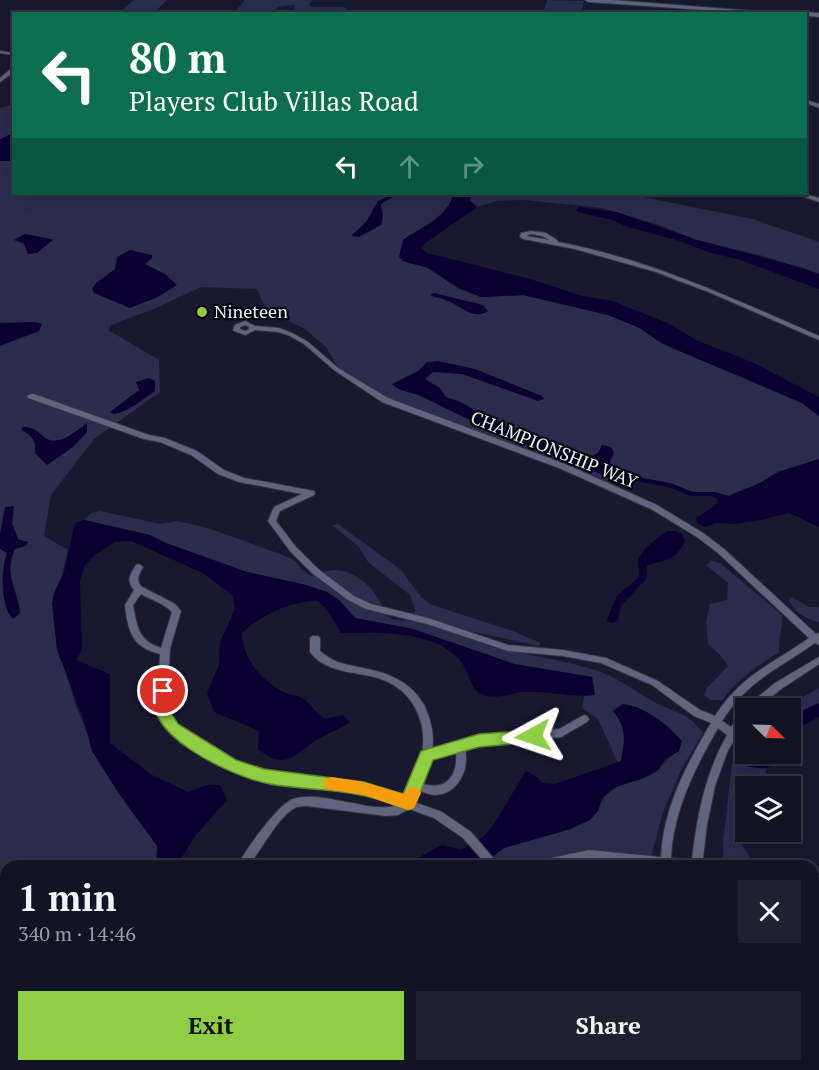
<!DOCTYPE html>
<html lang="en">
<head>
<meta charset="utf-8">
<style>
	body { margin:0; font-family:"PT Serif",serif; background:#1f2030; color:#f1f3f6; height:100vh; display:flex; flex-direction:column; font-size:22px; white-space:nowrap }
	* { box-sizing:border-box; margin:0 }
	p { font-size:20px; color:#9c9ea6 }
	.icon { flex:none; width:33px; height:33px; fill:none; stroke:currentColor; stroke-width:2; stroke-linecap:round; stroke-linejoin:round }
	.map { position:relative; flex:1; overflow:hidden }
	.side { position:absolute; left:0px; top:860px; width:819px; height:212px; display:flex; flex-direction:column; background:#121323; border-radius:18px 18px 0 0; box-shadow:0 6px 24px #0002,0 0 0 2px #313241 }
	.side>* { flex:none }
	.hud { position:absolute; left:12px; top:12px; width:795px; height:183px; border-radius:0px; box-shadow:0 6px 24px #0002,0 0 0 2px #313241; background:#0b6e4f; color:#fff; overflow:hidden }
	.needle { width:39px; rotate:113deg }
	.buttons { position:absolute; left:735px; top:698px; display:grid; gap:12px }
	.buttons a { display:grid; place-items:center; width:66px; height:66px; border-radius:0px; background:#121323; box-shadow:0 6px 24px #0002,0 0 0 2px #313241; font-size:30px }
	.pin { position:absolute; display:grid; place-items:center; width:51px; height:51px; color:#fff; margin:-26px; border:3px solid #fff; border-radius:50%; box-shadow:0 2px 6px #0007 }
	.me { position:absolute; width:66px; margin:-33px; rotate:265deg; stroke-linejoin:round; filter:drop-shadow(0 0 4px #0008) }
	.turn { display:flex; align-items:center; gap:21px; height:126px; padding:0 18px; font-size:27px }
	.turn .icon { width:78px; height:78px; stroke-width:2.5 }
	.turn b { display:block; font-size:42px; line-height:51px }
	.lanes { display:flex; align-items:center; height:57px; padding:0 18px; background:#0003; justify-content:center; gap:30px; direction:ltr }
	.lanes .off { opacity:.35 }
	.round { display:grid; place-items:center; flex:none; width:63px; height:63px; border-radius:0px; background:#1f2030 }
	.overview { display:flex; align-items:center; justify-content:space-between; height:102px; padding:0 18px }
	h1 { font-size:36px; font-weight:800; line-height:45px }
	.cta { display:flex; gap:12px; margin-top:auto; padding:12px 18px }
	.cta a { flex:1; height:69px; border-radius:0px; background:#8fcd42; color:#111; font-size:24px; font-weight:800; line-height:69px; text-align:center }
	.cta a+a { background:#1f2030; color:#f1f3f6 }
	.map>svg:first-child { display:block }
</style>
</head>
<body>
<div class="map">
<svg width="819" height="1070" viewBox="0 0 819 1070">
	<rect width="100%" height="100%" fill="#18192f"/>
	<g fill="#2b2c4e">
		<path d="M134,0H167L154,13H102L120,12Z"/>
		<path d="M245,0H312L309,5L312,7H344L347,9L342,12L305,11L303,13H294L295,5L278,7L273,13L233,14Z"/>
		<path d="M547,0L584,1L581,13H543Z"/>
		<path d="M13,104L14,194H451L452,199C442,220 422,227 403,240L400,257L403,261L428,268L458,287L481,297L524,295L608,315L640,328L663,344L802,403L819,416V459L778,472L760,483L727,496L714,492H693L670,483L621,474L610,483L398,404L343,376L326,347L305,329L266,310L257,289L201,287L156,308L111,325L108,330L159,360L160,392L94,439L51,495L44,536L68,550L59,587L66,673L76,706L99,762L162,852L158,865L6,866V1065H127V1070H0V108Z"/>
		<path d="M471,194H628L753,219L819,242V274L763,256L697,240L659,225L601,208L524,200L497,201L477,207L470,201Z"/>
		<path d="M100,511L161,524L177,521L208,528L283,555L295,561L301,569L311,576C318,574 327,570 334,570C359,570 380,594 385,615L394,620L413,621L415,609L410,595L368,562L359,547L332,525L338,524L401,570L422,598L432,605L513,631L541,643L539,646L461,629L463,636C507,655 556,656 601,672C621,680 639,694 658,704C678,714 688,712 703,733L681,770L663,812L649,865H482L504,848L570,829L598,811C608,776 636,789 658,770C666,762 668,757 679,751L671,729L637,707L623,704L613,711C627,727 625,741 621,761L618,763L598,719L582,708L584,696L595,695L592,677L514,664L413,629L355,618L340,601L306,585L247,572L166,543L150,535L84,520L91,513Z"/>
		<path d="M711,560L720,563L782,615C783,628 778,639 779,652C760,665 735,680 723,700H711L704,695L706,689L728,666L720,655L708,644L706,621L710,604L727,600L728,583L706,565Z"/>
		<path d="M792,597L809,607H819V622C806,620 795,612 789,600Z"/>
		<path d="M819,688V703L795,714L791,721L790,708H783Z"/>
		<path d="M732,763L766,769V786H746V831L741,843L755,865H723V843Z"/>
	</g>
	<g fill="#0a0031">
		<path d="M13,133V161H0V139Z"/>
		<path d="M393,194H398L381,204L383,217L381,225L359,237L351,236L366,222L378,201Z"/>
		<path d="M451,194H471L470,201L477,207L424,244L421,248L427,253L530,279L582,296L612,301L670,324L696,340L754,363L819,397V416L802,403L663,344L640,328L608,315L523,295L481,297L458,288L428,268L403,261L399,257L403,240C422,227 442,220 452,199Z"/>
		<path d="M579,207L617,212L697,240L803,268L819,274V289L738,259L711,253L680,241L628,227L612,220L578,212L576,210Z"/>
		<path d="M25,234L51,239L53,240L37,253L28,254L24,244L14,240Z"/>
		<path d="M130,250L152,255V258L145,264L165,274L177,285L158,297L130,308L94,293L92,289L96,283L115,269L117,257Z"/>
		<path d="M434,293L483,305L488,311C474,321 461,306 448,301C442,298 436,298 430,295Z"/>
		<path d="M35,322L42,324L39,331L0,346V323Z"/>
		<path d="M438,361L475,369L542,396L544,399L538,401L462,374L433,372L425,379L440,388L446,397L463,403L487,418L561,450L576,455L592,456L598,453L602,445L611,447L614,453L607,468L606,474C596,475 572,461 560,457C512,440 466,419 421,396C411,392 400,392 392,384L418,371L427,362Z"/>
		<path d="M149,378L155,381V391C142,400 128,412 114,414L110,412L139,390L136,382Z"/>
		<path d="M87,423V432L73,447L47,465L35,453C36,440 33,436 21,430L23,427C34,427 37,431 44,437C58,448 76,431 87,423Z"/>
		<path d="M819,459V527L789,513L757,521L732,524L716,523L704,527L698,524L696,518L717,504L718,499L710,496H690L672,488L617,477L621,474L670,483L693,492H714L729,496L760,483L778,472Z"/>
		<path d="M14,506L12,523L18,539L28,542L26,546L15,549C3,576 18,588 20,613L13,619C0,607 1,568 7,553L0,549V534L5,507Z"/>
		<path d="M84,520L150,535L166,543L247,572L306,585L327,592L340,601L355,618L413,629L514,664L592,677L595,695C571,698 547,690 522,692C510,694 492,700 481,694C470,688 469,672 462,663C436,629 378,633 341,633L328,611L318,601C292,600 261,615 242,633C243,660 261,679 283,692C290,695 299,695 305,700C312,706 317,714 325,719L343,715L350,722C340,729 331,732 320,738C295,752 289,773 258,749L259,731L214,712L207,693L219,665L220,642L235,609L233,596L203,573L131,541L115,542L96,554L84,566L80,582L82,650L76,660L110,674V743L152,775L188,792L207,785H220L227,800L195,836L177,865H156L157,846L119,794L92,751L84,721L57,650L52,604L54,593L64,572L75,523Z"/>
		<path d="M668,531H675L682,534L685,541C675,562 666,558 647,566L646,579L621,606L618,620L613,623L608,622L607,619L617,596L639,577C640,571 638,568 638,562C638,553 659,535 668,531Z"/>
		<path d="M819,703V717L802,726L791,749C790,717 789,716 819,703Z"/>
		<path d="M623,704C647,708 666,723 682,741L679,751L665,759L658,770L643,778L616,787L602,798L598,811L590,820L571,829L504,848L482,865L403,866L442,845L461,850L483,837L494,824L526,771L537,777L542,783L555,784L621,761C625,740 627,728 613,711Z"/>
		<path d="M745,751L746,753H787C768,775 758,768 732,763L739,752Z"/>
		<path d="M819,964V1041L813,1035V967Z"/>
		<path d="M127,1065H226L227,1070H127Z"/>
	</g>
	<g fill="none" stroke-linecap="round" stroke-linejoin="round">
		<g stroke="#334" stroke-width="2">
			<g id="minor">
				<path d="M0,51L14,53V55L0,53Z"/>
				<path d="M12,68H14V72L0,82V78Z"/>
				<path d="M806,100L819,104V108L806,103Z"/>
				<path d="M797,194H804L819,198V202Z"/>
				<path d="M531,231L546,233L557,240L558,242C649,259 734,299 819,336V340L711,293L656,272L575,249L523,239L520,237L521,233ZM531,234L542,236L550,240L526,236Z"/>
				<path d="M245,321L255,326L279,328L292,333L308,342L338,368L388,398L565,464L657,505L703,533L724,549L816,634L819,633V645L815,643C778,669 748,680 722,721L731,727L743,711L746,710V722L728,750L715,786L707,825L702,866H653L589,860L561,866H532L533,863L537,861L589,850L661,857C663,808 687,764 711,723L694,716L652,685L601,663L563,656L508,651L427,624L366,609L348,600L312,573L290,551L268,521L274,507L302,494L239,482L218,474L191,455L160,442L144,439L28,398L27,396L31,394H34L149,435L165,438L197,451L224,470L244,478L314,491L315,493L314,495L280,511L276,521L296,547L318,569L354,596L371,604L428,618L508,645L563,650L606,658L658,681L700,710L715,716C741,675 771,665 809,638L718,553L697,537L651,509L559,468L382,402L334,370L304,344L288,335L278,332L255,330L245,335L234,331L233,330L235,325ZM245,325L249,327V329L245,331L240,329V327ZM718,728L727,735C705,774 697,816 692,860L671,858C673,811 695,768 718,728Z"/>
				<path d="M139,564L143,567C139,575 135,580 142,587L175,604L181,611L170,649L167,708L171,719L176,725L214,751L247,768L278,775L364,785L405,799C411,790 414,781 417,770C420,762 423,753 423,744C425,717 410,691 386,681C361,670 328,676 310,652V638L312,636H318L320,638V651C331,661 343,664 358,667C385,672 409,679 424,705C431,720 435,734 432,751L479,737L559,729L584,715L587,716L589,719L587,722L561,737L479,745L465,749C470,769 458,795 434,795C429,794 425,793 420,791L414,802L442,812L471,832L500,866H488L463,838L434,818L409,809L398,815L386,816L307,806C302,806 297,806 293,809C278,819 265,843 254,858L260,866H237C245,851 278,804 293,799C311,793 334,800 353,803C367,806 384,810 398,805L364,793L278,783L245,775L208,757L170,731L162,721L157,708L160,654C132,647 128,632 125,605L134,590C126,580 130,575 136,565ZM141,594C151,600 164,603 172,612L161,648C138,641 137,626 133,605ZM456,752C458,775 447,791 423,784L430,759Z"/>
				<path d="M819,657V664L781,689L758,708H746L748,705L775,683Z"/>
				<path d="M337,1065H350L348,1070H335Z"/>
				<path d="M637,1065H649L650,1070H638Z"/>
				<path d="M693,1065H705L707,1070H695Z"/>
				<path d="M733,1065H745L746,1070H734Z"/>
			</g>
		</g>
		<g stroke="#334" stroke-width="2">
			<g id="tertiary">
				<path d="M585,0H612L795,14H761L588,2Z"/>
				<path d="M806,12L819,13V17L806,16V14H804Z"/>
			</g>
		</g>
		<use href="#minor" fill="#61647e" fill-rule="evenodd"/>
		<use href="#tertiary" fill="#61647e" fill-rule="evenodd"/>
	</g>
	<path fill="#8fcd42" stroke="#5d852b" stroke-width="1.5" d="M163,685L169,687L171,691V713L178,724L236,760L264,769L364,782L403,794L421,751L479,734L533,730L538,731L541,736L538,740L533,742L479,747L433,760L414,808L408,810C394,805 379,799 365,796C332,788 297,790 265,783C232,776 133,732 158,687Z"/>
	<path fill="#f59e0b" d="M331,777L364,782L404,794L407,789L413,787L419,789L421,793L414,808L408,810L364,795L325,789L323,784L325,779Z"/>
	<circle fill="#8fcd42" stroke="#05060e" stroke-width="2" cx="202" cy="312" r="6"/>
	<g text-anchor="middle" stroke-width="4.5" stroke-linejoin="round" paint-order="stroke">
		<g font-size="18" fill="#edeffe" stroke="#05060e" text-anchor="start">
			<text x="214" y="318">Nineteen</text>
		</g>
		<g font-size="18" fill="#edeffe" stroke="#05060e">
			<text transform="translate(554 450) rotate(22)" y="6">CHAMPIONSHIP WAY</text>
		</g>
	</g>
</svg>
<div class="buttons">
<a><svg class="needle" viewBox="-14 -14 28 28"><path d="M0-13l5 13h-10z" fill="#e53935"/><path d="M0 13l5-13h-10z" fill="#9c9ea6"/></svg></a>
<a><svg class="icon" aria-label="layers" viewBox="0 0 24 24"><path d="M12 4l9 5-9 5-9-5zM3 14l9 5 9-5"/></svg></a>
</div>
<div class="pin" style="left:163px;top:691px;background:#d93025"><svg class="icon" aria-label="arrive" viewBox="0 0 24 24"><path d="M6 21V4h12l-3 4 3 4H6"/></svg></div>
<svg class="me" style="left:533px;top:736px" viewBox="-20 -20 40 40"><path d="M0-17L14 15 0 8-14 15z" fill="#8fcd42" stroke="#fff" stroke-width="4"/></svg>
<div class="hud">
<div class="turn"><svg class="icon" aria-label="left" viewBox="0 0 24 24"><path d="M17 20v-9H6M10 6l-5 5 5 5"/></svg><div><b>80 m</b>Players Club Villas Road</div></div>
<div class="lanes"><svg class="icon" aria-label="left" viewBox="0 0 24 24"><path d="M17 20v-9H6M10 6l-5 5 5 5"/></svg><svg class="icon off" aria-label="ahead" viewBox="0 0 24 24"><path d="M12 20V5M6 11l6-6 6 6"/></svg><svg class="icon off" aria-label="right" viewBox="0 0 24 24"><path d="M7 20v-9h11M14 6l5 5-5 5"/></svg></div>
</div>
<section class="side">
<div class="overview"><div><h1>1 min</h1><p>340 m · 14:46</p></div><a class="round"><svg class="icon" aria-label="close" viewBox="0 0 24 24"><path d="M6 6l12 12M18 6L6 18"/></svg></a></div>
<div class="cta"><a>Exit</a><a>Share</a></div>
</section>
</div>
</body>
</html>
